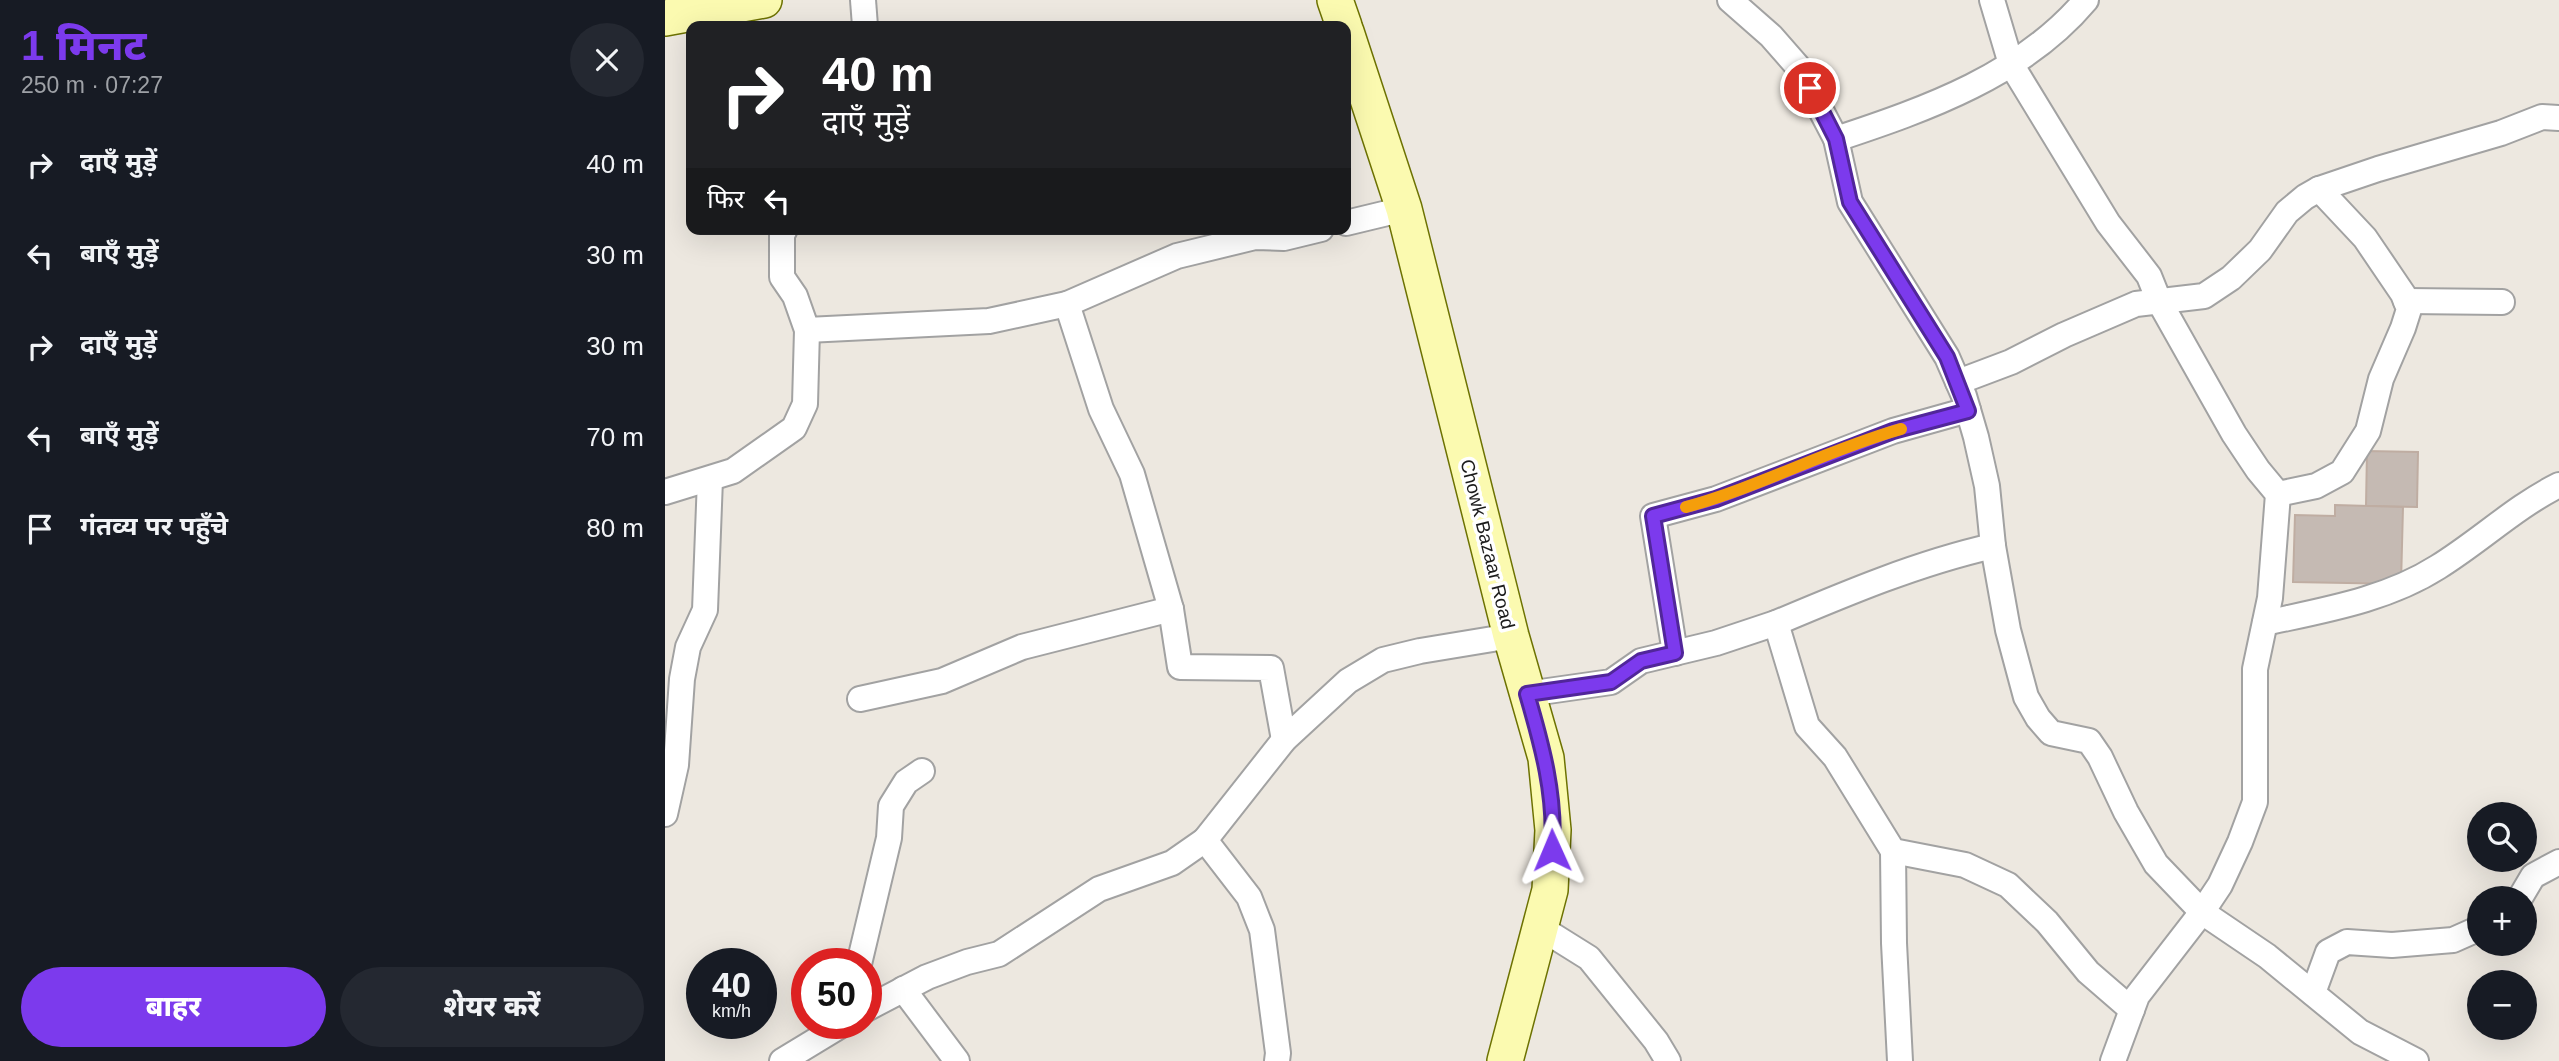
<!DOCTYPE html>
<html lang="hi">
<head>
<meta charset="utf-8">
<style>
	body { margin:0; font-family:Helvetica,"Noto Sans Devanagari",sans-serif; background:#242831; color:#f1f3f6; height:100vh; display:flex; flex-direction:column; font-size:26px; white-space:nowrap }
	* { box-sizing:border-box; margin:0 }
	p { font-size:23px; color:#9ea1a6 }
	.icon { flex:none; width:38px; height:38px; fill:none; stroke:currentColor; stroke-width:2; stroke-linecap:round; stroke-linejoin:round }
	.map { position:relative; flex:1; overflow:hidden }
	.drawer { display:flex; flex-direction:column; background:#171b24; width:665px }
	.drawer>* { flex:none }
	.hud { position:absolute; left:21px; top:21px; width:665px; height:214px; border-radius:14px; box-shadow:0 7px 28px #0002; background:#202124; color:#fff; overflow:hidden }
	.tools { position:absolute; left:1802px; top:802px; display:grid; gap:14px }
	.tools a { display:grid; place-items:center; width:70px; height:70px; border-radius:50%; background:#171b24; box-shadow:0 7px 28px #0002; font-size:35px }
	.speed { position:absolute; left:21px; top:948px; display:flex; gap:14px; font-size:35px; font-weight:700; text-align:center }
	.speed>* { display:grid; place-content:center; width:91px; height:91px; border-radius:50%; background:#171b24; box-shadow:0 7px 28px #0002; line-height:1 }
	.speed small { font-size:18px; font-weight:400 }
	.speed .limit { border:10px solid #d22; background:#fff; color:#111 }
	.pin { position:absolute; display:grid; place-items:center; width:60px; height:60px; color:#fff; margin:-30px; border:4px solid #fff; border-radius:50%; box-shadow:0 2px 7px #0007 }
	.me { position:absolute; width:77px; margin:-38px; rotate:359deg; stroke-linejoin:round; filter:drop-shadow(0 0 5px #0008) }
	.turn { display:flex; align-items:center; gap:24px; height:147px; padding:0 21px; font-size:32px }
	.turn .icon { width:91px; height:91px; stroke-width:2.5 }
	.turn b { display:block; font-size:49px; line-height:60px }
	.then { display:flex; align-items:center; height:66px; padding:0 21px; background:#0003; gap:14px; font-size:26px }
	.round { display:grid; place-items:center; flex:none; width:74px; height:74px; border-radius:37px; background:#242831 }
	.head { display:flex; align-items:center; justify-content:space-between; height:119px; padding:0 21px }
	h1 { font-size:42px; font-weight:800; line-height:52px; color:#7c3aed }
	.button { display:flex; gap:14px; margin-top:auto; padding:14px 21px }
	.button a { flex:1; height:80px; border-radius:42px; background:#7c3aed; color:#fff; font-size:28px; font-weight:800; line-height:80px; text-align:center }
	.button a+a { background:#242831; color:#f1f3f6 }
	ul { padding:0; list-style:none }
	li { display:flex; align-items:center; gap:21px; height:91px; padding:0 21px }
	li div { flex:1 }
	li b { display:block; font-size:26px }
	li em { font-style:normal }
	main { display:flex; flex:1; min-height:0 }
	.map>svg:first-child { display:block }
</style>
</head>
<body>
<main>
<section class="drawer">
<div class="head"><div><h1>1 मिनट</h1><p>250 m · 07:27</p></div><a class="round"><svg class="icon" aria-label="close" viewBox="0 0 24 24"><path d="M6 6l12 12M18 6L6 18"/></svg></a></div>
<ul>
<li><svg class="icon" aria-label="right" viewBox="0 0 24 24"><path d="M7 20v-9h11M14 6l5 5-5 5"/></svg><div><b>दाएँ मुड़ें</b></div><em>40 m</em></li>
<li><svg class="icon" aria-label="left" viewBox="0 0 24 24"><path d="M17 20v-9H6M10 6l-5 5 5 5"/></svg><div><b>बाएँ मुड़ें</b></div><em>30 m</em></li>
<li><svg class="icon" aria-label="right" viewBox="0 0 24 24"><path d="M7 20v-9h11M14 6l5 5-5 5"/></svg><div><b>दाएँ मुड़ें</b></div><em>30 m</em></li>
<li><svg class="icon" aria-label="left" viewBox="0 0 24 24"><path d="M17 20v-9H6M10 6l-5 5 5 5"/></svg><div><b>बाएँ मुड़ें</b></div><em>70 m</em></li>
<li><svg class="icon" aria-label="arrive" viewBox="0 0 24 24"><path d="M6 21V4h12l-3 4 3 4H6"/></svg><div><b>गंतव्य पर पहुँचे</b></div><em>80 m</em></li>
</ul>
<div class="button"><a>बाहर</a><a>शेयर करें</a></div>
</section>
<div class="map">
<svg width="1894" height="1061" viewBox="0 0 1894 1061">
	<rect width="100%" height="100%" fill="#ede8e0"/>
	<g fill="#c5bab3" stroke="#bfada2" stroke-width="2">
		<path d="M1702,451L1753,452L1752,507L1701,506Z"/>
		<path d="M1670,505L1738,507L1736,584L1628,582L1630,515L1670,516Z"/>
	</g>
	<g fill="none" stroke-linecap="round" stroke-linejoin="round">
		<g stroke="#a2a2a2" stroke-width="28">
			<g id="street">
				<path d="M198,0L200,26"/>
				<path d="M1065,0L1106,36L1134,68L1171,139L1185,202L1282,357L1299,396L1311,437L1322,486L1328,546L1343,630L1361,697L1373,718L1386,733L1424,741L1435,757L1461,812L1491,864L1537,912L1602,956L1695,1032L1751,1061"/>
				<path d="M1327,0L1346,64L1443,223L1484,276L1494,301L1569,434L1593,470L1613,494L1605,598L1590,669V802L1575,842L1555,885L1537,912L1472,996L1448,1061"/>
				<path d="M1171,139C1262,109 1358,75 1421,0"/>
				<path d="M681,223L739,209"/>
				<path d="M1741,301L1837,302"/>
				<path d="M142,330L324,321L402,304"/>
				<path d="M1293,382L1346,362L1399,335L1471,304L1539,296L1566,278L1595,250L1622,212L1640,197L1654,189L1713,169L1836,133L1877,117L1894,118"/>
				<path d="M0,492L68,471L129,428L140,404L142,330L130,296L117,277V235L120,229"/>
				<path d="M1613,494L1651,486L1677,472L1703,431L1716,379L1738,328L1744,309L1738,294L1700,238L1654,189"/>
				<path d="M1111,623C1182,593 1253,563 1328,546"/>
				<path d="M1600,623C1659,610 1721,600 1773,567C1815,541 1850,507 1894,485"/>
				<path d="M1010,653L988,516L1051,499L1228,431L1303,410"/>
				<path d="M862,694L946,682L976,661L1051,643L1111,623L1142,726L1170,757L1228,851L1300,865L1343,885L1382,922L1423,972L1467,1010"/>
				<path d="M195,699L277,681L357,647L506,609"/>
				<path d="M619,740L606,668L515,667L506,609L467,474L436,409L402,304L512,256L590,237L619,238L656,229"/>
				<path d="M0,814L11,765L17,679L23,647L40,610L45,479"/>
				<path d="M1228,851L1229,943L1235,1061"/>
				<path d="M1855,898L1868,876L1894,862"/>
				<path d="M876,928L924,958L991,1041L1003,1061"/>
				<path d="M194,964L224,838L226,806L241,782L257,771"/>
				<path d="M238,989L292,1061"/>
				<path d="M1648,993L1663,952L1682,942L1727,945L1788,940L1815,928"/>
				<path d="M201,1009L262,977L302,962L334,954L434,889L507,863L540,840"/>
				<path d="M117,1061L178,1024"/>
				<path d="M612,1061L613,1053L597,930L584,897L540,840L619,740L683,681L718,660L755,651L846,636"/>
			</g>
		</g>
		<g stroke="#6d7202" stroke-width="38">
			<g id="secondary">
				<path d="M670,0L679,26"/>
				<path d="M0,18L99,0"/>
				<path d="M681,32L739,209L846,636L881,758L888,830L885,890L840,1061"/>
			</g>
		</g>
		<use href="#street" stroke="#fff" stroke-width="24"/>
		<use href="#secondary" stroke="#fbfab0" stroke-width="35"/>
	</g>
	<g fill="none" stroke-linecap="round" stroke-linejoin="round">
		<g stroke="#51269a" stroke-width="18">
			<path id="route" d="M887,850C891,796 877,745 862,694L946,682L976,661L1010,653L988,516L1051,499L1228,431L1303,411L1282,357L1185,202L1171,139L1145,88"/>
		</g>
		<use href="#route" stroke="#7c3aed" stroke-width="12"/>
		<path stroke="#f59e0b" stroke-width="12" d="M1021,507C1094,487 1162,450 1236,429"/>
	</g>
	<g text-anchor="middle" stroke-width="7" stroke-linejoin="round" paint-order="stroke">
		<g font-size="19" fill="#1b1b1b" stroke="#fff">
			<text transform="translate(823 544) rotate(76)" y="7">Chowk Bazaar Road</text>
		</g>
	</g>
</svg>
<div class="tools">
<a><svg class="icon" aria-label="search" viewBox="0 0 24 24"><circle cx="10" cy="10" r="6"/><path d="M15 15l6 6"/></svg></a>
<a>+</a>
<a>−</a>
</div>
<div class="speed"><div>40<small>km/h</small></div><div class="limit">50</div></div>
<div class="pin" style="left:1145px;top:88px;background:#d93025"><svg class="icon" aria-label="arrive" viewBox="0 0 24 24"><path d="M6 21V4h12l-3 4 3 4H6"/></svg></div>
<svg class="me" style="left:887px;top:850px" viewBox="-20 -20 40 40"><path d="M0-17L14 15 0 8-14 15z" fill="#7c3aed" stroke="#fff" stroke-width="4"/></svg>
<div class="hud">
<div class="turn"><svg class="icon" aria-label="right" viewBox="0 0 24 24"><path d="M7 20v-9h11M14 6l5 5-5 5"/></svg><div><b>40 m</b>दाएँ मुड़ें</div></div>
<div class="then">फिर<svg class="icon" aria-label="left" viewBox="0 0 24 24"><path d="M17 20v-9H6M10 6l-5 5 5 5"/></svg></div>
</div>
</div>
</main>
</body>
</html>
